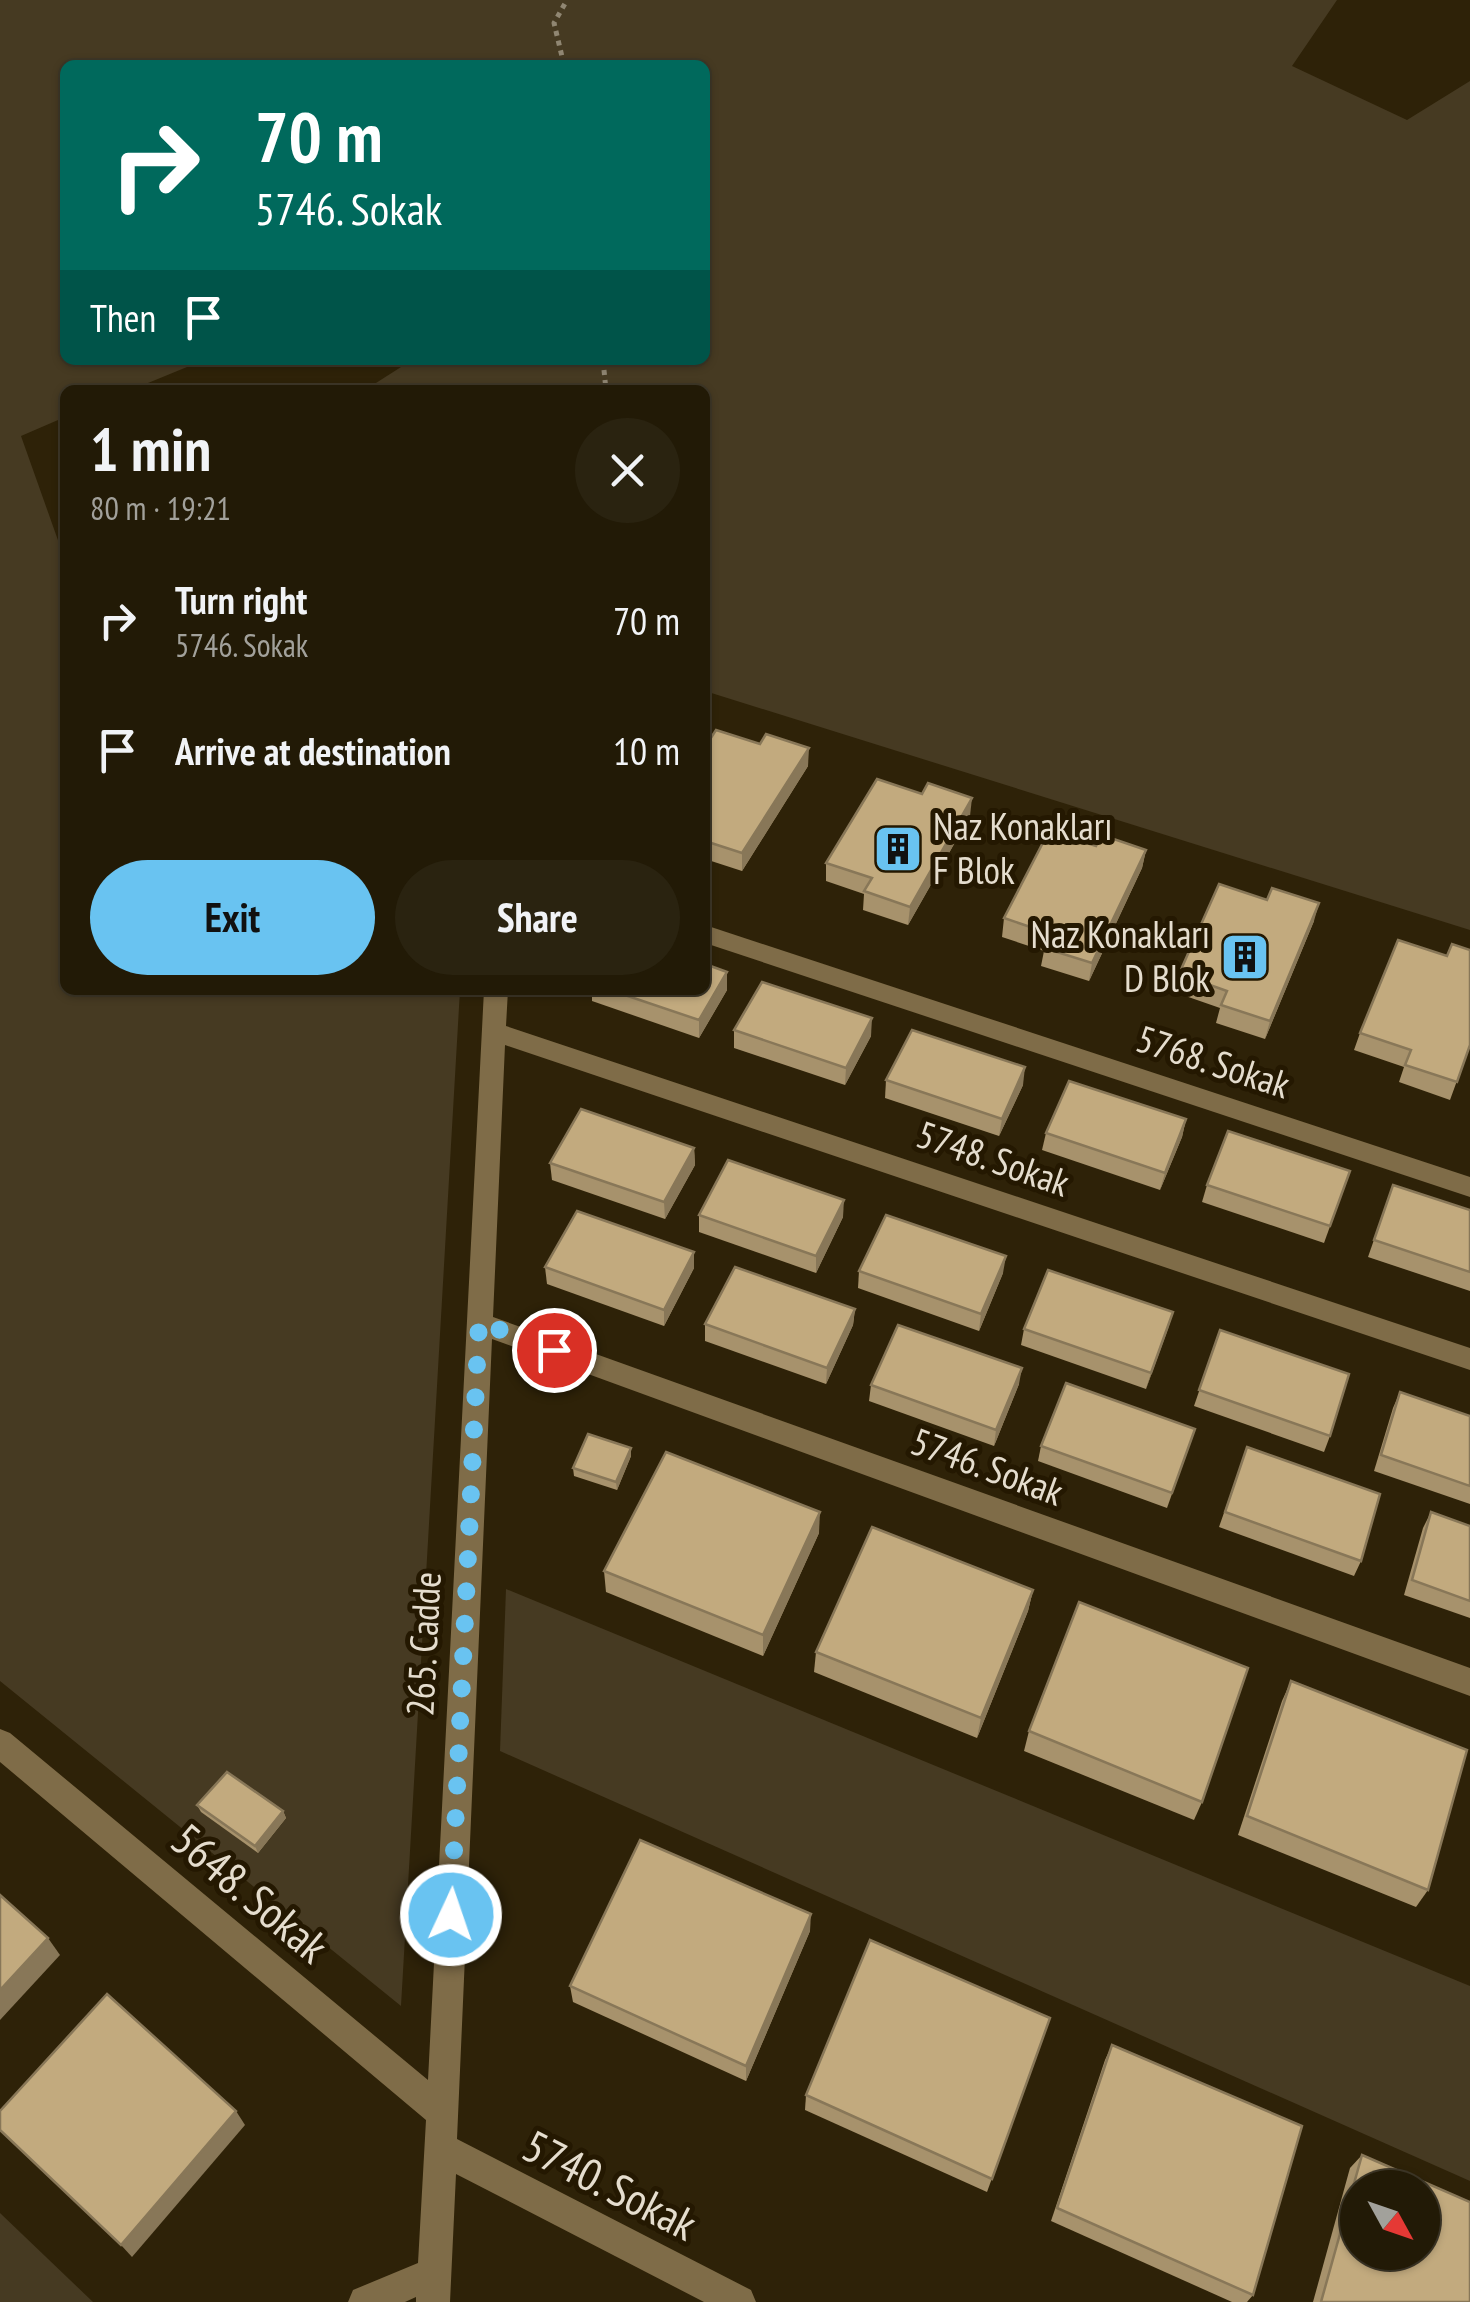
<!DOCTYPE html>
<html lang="en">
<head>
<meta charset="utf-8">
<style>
	body { margin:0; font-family:"PT Sans Narrow",sans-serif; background:#2a2310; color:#f1f3f6; height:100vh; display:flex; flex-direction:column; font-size:38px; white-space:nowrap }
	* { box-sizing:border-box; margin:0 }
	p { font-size:32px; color:#a2a19b }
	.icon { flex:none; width:55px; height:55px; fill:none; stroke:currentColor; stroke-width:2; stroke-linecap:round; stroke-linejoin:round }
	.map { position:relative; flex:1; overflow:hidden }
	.panel { position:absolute; left:60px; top:385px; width:650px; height:610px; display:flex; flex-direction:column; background:#221a06; border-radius:15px; box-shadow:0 2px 8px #0004,0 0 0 2px #3f3828 }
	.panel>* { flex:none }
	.top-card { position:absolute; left:60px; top:60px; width:650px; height:305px; border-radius:15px; box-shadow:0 2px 8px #0004,0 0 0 2px #3f3828; background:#00695c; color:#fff; overflow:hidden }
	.needle { width:65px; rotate:130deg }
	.buttons { position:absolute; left:1340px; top:2170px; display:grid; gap:20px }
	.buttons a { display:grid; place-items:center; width:100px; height:100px; border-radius:50%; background:#221a06; box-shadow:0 2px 8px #0004,0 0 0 2px #3f3828; font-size:50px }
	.pin { position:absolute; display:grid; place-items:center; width:85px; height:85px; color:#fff; margin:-42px; border:5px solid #fff; border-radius:50%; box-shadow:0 2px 10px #0007 }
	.me { position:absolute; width:110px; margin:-55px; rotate:3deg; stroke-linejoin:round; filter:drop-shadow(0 0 8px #0008) }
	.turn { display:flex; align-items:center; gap:35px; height:210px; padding:0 30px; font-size:45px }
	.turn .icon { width:130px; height:130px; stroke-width:2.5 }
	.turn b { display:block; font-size:70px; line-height:85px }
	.then { display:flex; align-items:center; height:95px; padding:0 30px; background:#0003; gap:20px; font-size:38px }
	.round { display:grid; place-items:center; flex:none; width:105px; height:105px; border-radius:52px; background:#2a2310 }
	.summary { display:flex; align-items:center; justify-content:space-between; height:170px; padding:0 30px }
	h1 { font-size:60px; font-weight:800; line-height:75px }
	.cta { display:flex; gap:20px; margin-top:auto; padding:20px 30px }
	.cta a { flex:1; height:115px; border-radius:60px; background:#69c3f1; color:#111; font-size:40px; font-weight:800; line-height:115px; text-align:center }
	.cta a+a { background:#2a2310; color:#f1f3f6 }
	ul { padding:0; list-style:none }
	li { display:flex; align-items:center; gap:30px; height:130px; padding:0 30px }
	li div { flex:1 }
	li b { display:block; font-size:38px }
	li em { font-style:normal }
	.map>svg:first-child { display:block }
</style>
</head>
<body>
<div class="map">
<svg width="1470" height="2302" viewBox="0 0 1470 2302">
	<rect width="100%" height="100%" fill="#2e2208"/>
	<g fill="#463a22">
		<path d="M0,0H1337L1292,66L1407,120L1470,81V930L705,691V390H365L412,360H705V65H276L273,61L260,65H65V360H204L131,390H65V417L21,436L65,560V990H460L401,2006L0,1681Z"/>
		<path d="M506,1589L1470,1986V2181L500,1751Z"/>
		<path d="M0,2213L93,2302H0Z"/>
	</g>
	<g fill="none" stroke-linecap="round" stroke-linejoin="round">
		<g stroke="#908672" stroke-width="5" stroke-dasharray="5 5" stroke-linecap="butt">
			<path d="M564,65L554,23L567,0"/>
			<path d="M603,360L606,390"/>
		</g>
		<g fill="#7f6c48" fill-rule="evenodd">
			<path d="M705,925L1470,1177V1197L705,943Z"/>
			<path d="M484,990H508L506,1026L1470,1348V1370L505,1045L493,1317L1470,1668V1696L492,1339L457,2139L751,2290L756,2302H704L456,2174L450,2302H416V2297L405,2302H348L353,2290L418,2263L426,2120L0,1762V1729L10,1733L428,2080Z"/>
		</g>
	</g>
	<g fill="#a7926c">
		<path d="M760,744L808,766L742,871L705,859V747Z"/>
		<path d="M970,816L908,925L863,910L864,894L826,881V863Z"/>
		<path d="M1096,846L1146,850L1142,868L1089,981L1041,966L1044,951L1002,937L1004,918Z"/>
		<path d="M1267,900L1314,921L1265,1039L1216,1023L1220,1008L1174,992L1179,974Z"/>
		<path d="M592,990H727L699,1038L592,1001Z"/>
		<path d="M734,1030L871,1036L845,1085L734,1048Z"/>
		<path d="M1360,1033L1470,1045L1450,1100L1399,1082L1404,1067L1354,1050Z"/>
		<path d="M886,1080L1023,1085L999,1136L885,1098Z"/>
		<path d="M1186,1119L1182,1137L1160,1190L1042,1150L1046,1133Z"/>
		<path d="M694,1148L695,1165L665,1219L552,1180L550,1163Z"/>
		<path d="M1350,1171L1324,1243L1202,1202L1207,1185Z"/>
		<path d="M1393,1185L1470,1210V1291L1368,1257Z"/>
		<path d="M699,1215L843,1217L816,1273L699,1232Z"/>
		<path d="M545,1267L694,1268L664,1326L547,1284Z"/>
		<path d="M859,1271L1003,1273L979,1331L858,1288Z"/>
		<path d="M855,1309L853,1325L826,1384L705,1341V1324Z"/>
		<path d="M1173,1312L1146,1389L1021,1345L1024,1329Z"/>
		<path d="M1220,1330L1330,1436L1324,1452L1194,1406Z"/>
		<path d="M1019,1384L994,1446L869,1401L871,1385Z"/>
		<path d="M1400,1392L1470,1416V1504L1374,1471L1393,1408Z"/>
		<path d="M1195,1429L1167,1508L1038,1461L1041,1446Z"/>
		<path d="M1247,1447L1361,1561L1354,1576L1219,1527Z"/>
		<path d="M631,1448V1456L617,1490L574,1476L573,1468Z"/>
		<path d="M1431,1512L1470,1526V1618L1404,1595L1423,1528Z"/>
		<path d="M819,1533L763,1656L606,1592L604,1571Z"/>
		<path d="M1033,1590L1028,1611L977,1738L814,1672L816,1652Z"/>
		<path d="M1291,1681L1428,1890L1416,1907L1238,1835L1282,1701Z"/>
		<path d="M1029,1731L1202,1802L1194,1820L1024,1751Z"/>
		<path d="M197,1805L283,1811L286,1818L258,1853L201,1812Z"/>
		<path d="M810,1931L746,2081L573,2002L570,1986Z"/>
		<path d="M1050,2018L987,2192L805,2110L806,2095Z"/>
		<path d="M1112,2045L1253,2295L1247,2302H1232L1051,2221L1105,2060Z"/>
		<path d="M1362,2155L1470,2302H1313L1350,2168Z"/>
	</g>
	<g fill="#887758">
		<path d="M809,748L808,766L742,871V853Z"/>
		<path d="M972,798L970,816L908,925L910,907Z"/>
		<path d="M1146,850L1142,868L1089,981L1092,963Z"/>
		<path d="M1319,903L1314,921L1265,1039L1270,1021Z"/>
		<path d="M727,972V990L699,1038V1020Z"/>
		<path d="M872,1018L871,1036L845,1085L846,1068Z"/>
		<path d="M1025,1067L1023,1085L999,1136L1002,1119Z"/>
		<path d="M1186,1119L1182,1137L1160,1190L1165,1173Z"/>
		<path d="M694,1148L695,1165L665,1219L664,1202Z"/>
		<path d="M844,1200L843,1217L816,1273V1256Z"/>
		<path d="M694,1252V1268L664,1326V1310Z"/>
		<path d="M1006,1256L1003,1273L979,1331L981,1314Z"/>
		<path d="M855,1309L853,1325L826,1384L827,1368Z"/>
		<path d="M1173,1312L1168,1329L1146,1389L1151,1373Z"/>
		<path d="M1022,1368L1019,1384L994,1446L996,1430Z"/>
		<path d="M631,1448V1456L617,1490L616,1482Z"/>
		<path d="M820,1512L819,1533L763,1656V1635Z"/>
		<path d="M1033,1590L1028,1611L977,1738L981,1718Z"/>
		<path d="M283,1811L286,1818L258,1853L255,1846Z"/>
		<path d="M811,1914L810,1931L746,2081V2066Z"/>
		<path d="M48,1938L60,1955L0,2020V1990Z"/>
		<path d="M236,2111L245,2125L132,2257L121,2245Z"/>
	</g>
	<g fill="#c2aa7e" stroke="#887758" stroke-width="2.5" fill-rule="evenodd">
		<path d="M716,730L760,744L766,734L809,748L742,853L705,841V828L707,826L705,825V747Z"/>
		<path d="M877,779L922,794L928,783L972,798L910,907L864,891L872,878L826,863Z"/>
		<path d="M1049,831L1096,846L1102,835L1146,850L1092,963L1044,948L1051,934L1004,918Z"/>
		<path d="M1219,884L1267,900L1272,888L1319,903L1270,1021L1221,1005L1227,991L1179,974Z"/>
		<path d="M1398,940L1447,956L1452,944L1470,950V1045L1457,1082L1405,1065L1411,1050L1360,1033Z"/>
		<path d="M705,964L727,972L699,1020L610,990H705Z"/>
		<path d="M762,982L872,1018L846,1068L734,1030Z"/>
		<path d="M912,1030L1025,1067L1002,1119L886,1080Z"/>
		<path d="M1069,1081L1186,1119L1165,1173L1046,1133Z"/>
		<path d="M581,1109L694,1148L664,1202L550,1163Z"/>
		<path d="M1228,1131L1350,1171L1330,1226L1207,1185Z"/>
		<path d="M728,1160L844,1200L816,1256L699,1215Z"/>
		<path d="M1393,1185L1470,1210V1272L1374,1240Z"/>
		<path d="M577,1211L694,1252L664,1310L545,1267Z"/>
		<path d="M886,1215L1006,1256L981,1314L859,1271Z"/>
		<path d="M735,1267L855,1309L827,1368L705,1324Z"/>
		<path d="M1048,1270L1173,1312L1151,1373L1024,1329Z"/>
		<path d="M898,1325L1022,1368L996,1430L871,1385Z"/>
		<path d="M1220,1330L1349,1374L1330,1436L1199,1390Z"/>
		<path d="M1066,1383L1195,1429L1172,1493L1041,1446Z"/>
		<path d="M1400,1392L1470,1416V1486L1381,1455Z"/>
		<path d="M588,1434L631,1448L616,1482L573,1468Z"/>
		<path d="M1247,1447L1380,1494L1361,1561L1225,1512Z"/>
		<path d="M666,1452L820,1512L763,1635L604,1571Z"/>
		<path d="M1431,1512L1470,1526V1601L1412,1580Z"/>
		<path d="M872,1527L1033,1590L981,1718L816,1652Z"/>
		<path d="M1079,1602L1248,1668L1202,1802L1029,1731Z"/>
		<path d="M1291,1681L1467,1750L1428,1890L1247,1816Z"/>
		<path d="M227,1772L283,1811L255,1846L197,1805Z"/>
		<path d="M640,1840L811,1914L746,2066L570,1986Z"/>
		<path d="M0,1895L48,1938L0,1990Z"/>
		<path d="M870,1940L1050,2018L992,2179L806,2095Z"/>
		<path d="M107,1994L236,2111L121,2245L0,2130V2111Z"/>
		<path d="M1112,2045L1302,2126L1253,2295L1057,2208Z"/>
		<path d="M1362,2155L1470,2202V2302H1321ZM1358,2188H1422V2252H1358Z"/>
	</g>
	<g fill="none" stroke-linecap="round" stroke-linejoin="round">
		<path stroke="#69c3f1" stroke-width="18" stroke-dasharray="0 32.4" d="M451,1915L479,1322L554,1350"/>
	</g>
	<defs>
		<g id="building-square" transform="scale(2.5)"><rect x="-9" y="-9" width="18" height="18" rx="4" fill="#69c3f1" stroke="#241801"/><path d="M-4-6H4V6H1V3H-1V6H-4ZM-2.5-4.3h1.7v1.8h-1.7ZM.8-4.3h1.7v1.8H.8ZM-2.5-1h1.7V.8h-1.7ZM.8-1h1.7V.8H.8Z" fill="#111"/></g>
	</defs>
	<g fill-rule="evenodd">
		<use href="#building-square" x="898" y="849"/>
		<use href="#building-square" x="1245" y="957"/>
	</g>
	<g text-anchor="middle" stroke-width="10" stroke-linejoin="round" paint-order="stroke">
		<g font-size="38" fill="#e5ddce" stroke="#241801" text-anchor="start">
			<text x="933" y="840">Naz Konakları<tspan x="933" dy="44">F Blok</tspan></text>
			<text x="1210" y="948" text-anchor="end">Naz Konakları<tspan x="1210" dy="44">D Blok</tspan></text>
		</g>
		<g font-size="38" fill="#e5ddce" stroke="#241801">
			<text transform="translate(1213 1062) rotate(18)" y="13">5768. Sokak</text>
			<text transform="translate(993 1159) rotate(19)" y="13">5748. Sokak</text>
			<text transform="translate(987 1467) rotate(20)" y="13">5746. Sokak</text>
			<text transform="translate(424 1644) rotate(-87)" y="13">265. Cadde</text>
		</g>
		<g font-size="45" fill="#e5ddce" stroke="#241801">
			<text transform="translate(250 1893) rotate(40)" y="16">5648. Sokak</text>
			<text transform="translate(610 2185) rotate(27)" y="16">5740. Sokak</text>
		</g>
	</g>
</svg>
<div class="buttons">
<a><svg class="needle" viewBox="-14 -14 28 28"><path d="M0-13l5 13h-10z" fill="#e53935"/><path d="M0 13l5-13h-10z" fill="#a2a19b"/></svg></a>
</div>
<div class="pin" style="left:554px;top:1350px;background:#d93025"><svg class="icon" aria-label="arrive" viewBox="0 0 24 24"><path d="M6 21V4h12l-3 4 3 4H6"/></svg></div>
<svg class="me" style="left:451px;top:1915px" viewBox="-20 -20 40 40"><circle r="17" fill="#69c3f1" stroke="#fff" stroke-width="3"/><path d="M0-11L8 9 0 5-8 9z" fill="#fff"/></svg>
<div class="top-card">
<div class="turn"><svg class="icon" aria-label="right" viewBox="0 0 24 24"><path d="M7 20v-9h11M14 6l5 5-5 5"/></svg><div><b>70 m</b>5746. Sokak</div></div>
<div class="then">Then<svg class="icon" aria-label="arrive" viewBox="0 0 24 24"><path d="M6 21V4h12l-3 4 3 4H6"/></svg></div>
</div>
<section class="panel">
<div class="summary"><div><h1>1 min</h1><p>80 m · 19:21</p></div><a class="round"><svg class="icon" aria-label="close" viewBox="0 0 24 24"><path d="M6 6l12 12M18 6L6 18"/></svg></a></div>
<ul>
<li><svg class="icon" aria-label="right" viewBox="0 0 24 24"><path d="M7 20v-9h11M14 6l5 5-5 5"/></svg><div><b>Turn right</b><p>5746. Sokak</p></div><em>70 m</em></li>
<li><svg class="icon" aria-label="arrive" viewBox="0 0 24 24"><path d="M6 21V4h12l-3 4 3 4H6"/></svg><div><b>Arrive at destination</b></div><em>10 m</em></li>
</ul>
<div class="cta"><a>Exit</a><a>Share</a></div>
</section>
</div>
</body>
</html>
